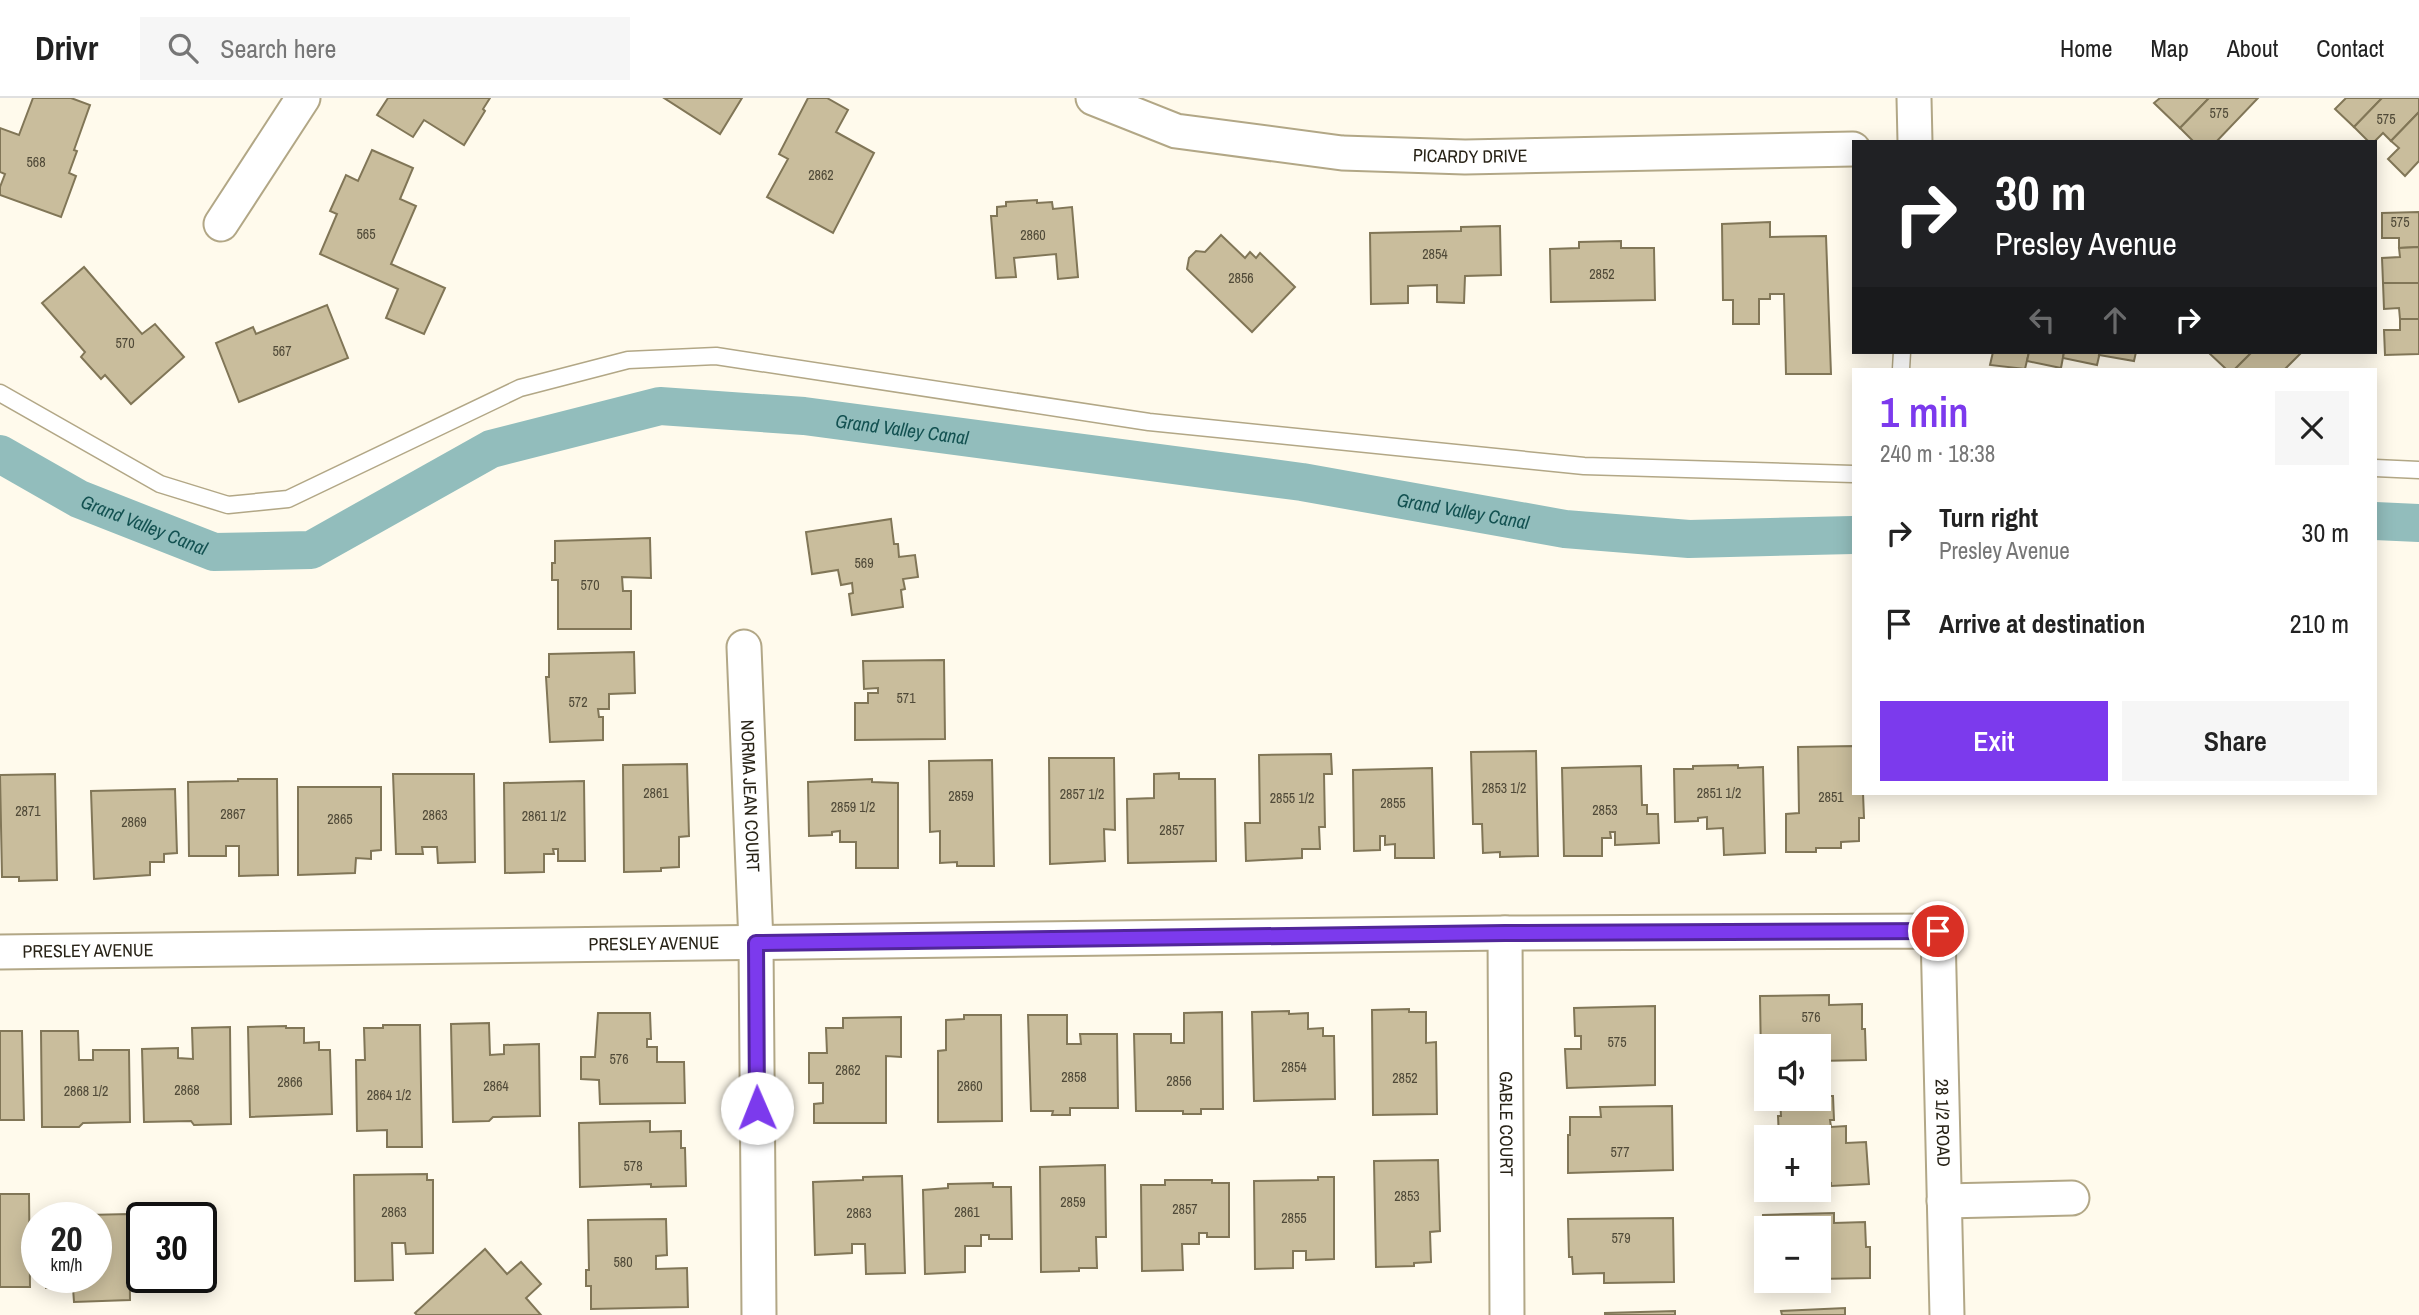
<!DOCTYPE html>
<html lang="en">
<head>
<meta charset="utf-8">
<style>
	body { margin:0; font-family:"Archivo Narrow",sans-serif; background:#f6f6f6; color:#222; height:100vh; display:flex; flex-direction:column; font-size:26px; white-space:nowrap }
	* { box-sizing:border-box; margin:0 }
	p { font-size:23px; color:#767676 }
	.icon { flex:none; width:38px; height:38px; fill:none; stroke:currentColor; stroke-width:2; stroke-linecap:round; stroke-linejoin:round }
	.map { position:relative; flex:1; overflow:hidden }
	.details { position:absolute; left:1852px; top:270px; width:525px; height:427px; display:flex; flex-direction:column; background:#fff; border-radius:0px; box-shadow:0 4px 18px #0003 }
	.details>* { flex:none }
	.top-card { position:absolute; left:1852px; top:42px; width:525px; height:214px; border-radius:0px; box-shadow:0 4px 18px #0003; background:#202124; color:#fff; overflow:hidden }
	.controls { position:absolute; left:1754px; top:936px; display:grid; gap:14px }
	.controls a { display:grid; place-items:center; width:77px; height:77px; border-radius:0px; background:#fff; box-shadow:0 4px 18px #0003; font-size:35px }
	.speed { position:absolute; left:21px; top:1104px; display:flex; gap:14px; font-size:35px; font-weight:700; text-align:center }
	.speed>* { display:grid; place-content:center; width:91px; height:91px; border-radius:50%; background:#fff; box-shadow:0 4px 18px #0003; line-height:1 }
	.speed small { font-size:18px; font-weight:400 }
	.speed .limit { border:4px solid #111; border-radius:10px; background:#fff; color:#111 }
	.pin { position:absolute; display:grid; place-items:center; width:60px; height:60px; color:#fff; margin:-30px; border:4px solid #fff; border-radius:50%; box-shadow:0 2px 7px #0007 }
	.me { position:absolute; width:77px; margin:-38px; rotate:359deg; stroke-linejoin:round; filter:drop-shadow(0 0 5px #0008) }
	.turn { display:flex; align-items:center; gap:24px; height:147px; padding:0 28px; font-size:32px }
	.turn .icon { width:91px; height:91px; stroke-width:2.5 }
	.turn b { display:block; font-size:49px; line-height:60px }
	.lanes { display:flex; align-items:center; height:66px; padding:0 28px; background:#0003; justify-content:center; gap:35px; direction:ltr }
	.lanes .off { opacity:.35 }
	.round { display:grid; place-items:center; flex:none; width:74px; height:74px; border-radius:0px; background:#f6f6f6 }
	.overview { display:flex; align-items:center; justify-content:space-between; height:119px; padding:0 28px }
	h1 { font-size:42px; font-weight:600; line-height:52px; color:#7c3aed }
	.cta { display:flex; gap:14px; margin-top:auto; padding:14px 28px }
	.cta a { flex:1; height:80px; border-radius:0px; background:#7c3aed; color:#fff; font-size:28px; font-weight:600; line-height:80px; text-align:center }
	.cta a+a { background:#f6f6f6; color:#222 }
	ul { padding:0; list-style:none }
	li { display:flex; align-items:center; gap:21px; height:91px; padding:0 28px }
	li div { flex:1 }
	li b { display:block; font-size:26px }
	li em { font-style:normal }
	header { display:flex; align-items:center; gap:42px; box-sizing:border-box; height:98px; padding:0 35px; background:#fff; border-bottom:2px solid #e0e0e0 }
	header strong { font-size:33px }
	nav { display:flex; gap:38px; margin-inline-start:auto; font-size:24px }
	.search { width:490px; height:63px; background:#f6f6f6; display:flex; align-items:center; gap:18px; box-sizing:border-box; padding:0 24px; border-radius:0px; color:#767676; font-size:26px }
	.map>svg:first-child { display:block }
</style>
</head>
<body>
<header>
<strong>Drivr</strong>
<div class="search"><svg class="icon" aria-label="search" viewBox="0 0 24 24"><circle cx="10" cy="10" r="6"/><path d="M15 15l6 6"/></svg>Search here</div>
<nav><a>Home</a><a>Map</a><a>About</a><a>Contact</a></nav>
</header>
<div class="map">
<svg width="2419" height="1217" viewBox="0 0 2419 1217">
	<rect width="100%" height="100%" fill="#fffaec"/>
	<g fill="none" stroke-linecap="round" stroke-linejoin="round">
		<g stroke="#92bdbc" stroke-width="38">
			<path id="s1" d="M0,356L79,401L214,454L311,452L491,351L660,308L804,318L1302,384L1565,431L1689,441L1853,437"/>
			<path d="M2375,423L2419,425"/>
		</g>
	</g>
	<g fill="#c9bd9c" stroke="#817657" stroke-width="2">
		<path d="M33,0H71L90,7L74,52L77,53L69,75L76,78L61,119L0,97V89L5,76L0,74V30L19,37Z"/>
		<path d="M388,0H490L483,11L485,13L464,47L424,22L413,39L377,17Z"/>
		<path d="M664,0H742L720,36Z"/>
		<path d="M808,0H827L848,12L836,34L874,55L833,135L767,99L788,61L779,56Z"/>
		<path d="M2160,0H2209L2180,30L2154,5Z"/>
		<path d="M2209,0H2258L2216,44H2194L2180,30Z"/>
		<path d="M2346,0H2382L2354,29L2335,11Z"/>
		<path d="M2382,0H2419V14L2391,43L2383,35L2374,44H2369L2354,29Z"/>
		<path d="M2419,14V63L2405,78L2388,61L2399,50L2391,43Z"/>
		<path d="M372,52L413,70L400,101L416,108L391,166L445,190L424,236L386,220L398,191L320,156L337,116L330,113L346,77L358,83Z"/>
		<path d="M1037,102V105L1052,104L1053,111L1072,109L1078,179L1058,181L1056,156L1014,160L1016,179L996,180L991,118H997V109L1006,108V104Z"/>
		<path d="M2419,114V149L2399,150V140H2382V115Z"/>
		<path d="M1770,124V139L1826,138L1831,276H1786L1784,196H1770V201H1759V226H1733V202H1723L1722,126Z"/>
		<path d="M1500,128L1501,177L1465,178L1464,205L1437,204V187L1408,188V205L1371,206L1370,135L1461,133V129Z"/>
		<path d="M1221,137L1245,160L1250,154L1256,160L1260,155L1295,189L1252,234L1187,171L1189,160L1196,153L1205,154Z"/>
		<path d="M1621,143V150H1654L1655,202L1551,204L1550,151L1579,150V144Z"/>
		<path d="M2419,149V185H2383L2382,160L2400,159L2399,150Z"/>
		<path d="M84,169L142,236L155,226L184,259L131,306L105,277L101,281L81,259L85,254L42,205Z"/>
		<path d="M2383,185H2419V221H2400L2399,210L2384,211Z"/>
		<path d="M327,207L348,260L239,304L216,245L253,229L256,236Z"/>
		<path d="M2400,221H2419V256L2385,257L2384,232H2400Z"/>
		<path d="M1993,254H2029L2025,271L1990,267Z"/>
		<path d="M2029,254H2064L2061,270L2027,263Z"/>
		<path d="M2064,254H2100L2097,267L2063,260Z"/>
		<path d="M2100,254H2136L2134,263L2099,257Z"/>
		<path d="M2208,254H2252L2235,271H2226Z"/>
		<path d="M2252,254H2302L2285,271H2235Z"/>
		<path d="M891,421L894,446H898L899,459L915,457L918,479L903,481L905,491L901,492L903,509L852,517L849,496L853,495L852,485L841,487L838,472L812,476L806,434Z"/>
		<path d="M650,440L651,480L622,479L623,493H631V531H558V482H552V465H555V443Z"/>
		<path d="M634,554L635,595L609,596V611H598L599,619H603V642L550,644L546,579H549V556Z"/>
		<path d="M944,562L945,641L855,642V605H868V595H878V590L864,591L863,563Z"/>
		<path d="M1853,648V695H1863L1864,720H1859V743L1841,744V750H1816V754H1786V716L1799,715L1798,649Z"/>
		<path d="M1536,653L1538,758L1500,759V754L1483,755L1482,726H1473L1471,654Z"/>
		<path d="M1331,656L1332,676H1324L1325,729H1319L1320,751H1302V760L1246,763L1245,725H1260L1259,657Z"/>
		<path d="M1049,660H1114L1115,732L1104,731L1105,763L1050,766Z"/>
		<path d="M992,662L994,768H957V764L940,765V733L930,734L929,663Z"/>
		<path d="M687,666L689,738L679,739V769L661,770V773L624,774L623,667Z"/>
		<path d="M1738,667V670L1763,669L1765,755L1724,757L1723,730L1707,731V719L1698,720V723L1675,724L1674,671H1693V668Z"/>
		<path d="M1641,668L1642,707H1647V716H1658L1659,745L1615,747V734H1610L1611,740H1602V758H1564L1562,670Z"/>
		<path d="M1432,670L1434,760H1395V746L1385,747V738H1380V752L1354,753L1353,672Z"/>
		<path d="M1179,675V681H1215L1216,763L1128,765L1127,701L1154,700V676Z"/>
		<path d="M55,676L57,782L19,783V779H2L0,677Z"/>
		<path d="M393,676H474L475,764L438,765L437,749H422L423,756H396Z"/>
		<path d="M238,681H277L278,777L239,778V748H226V758H189L188,684L238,683Z"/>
		<path d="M872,681V684L898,685V770H856V744H840V733L832,734V737L809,738L808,684Z"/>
		<path d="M584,683L585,763H558V751H553L554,756H544V774L505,775L504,685Z"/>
		<path d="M298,689H381V752L371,753V761L356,760L355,775L298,777Z"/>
		<path d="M175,691L177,755L164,756V764H150V777L94,781L91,693Z"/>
		<path d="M1829,897V907L1862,906V931H1865L1866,962L1818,963V948H1766V964H1761L1760,898Z"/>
		<path d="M1655,908V987L1567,990L1565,951H1581V938H1575L1574,910Z"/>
		<path d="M1409,911V914H1426V945L1436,944L1437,1016L1373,1017L1372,912Z"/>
		<path d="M1289,913V916L1308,915V931L1323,930V938H1334L1335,1001L1254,1003L1252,914Z"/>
		<path d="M1222,914L1223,1011H1201V1016H1183V1013H1136L1134,936H1171V945H1184V915Z"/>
		<path d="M598,915H650L651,941H647V949H657V964H684L685,1005L600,1006L599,982L581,981V959H595Z"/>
		<path d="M964,917H1001L1002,1023L938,1024V953L946,952V922L964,921Z"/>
		<path d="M1028,917H1067V946H1081L1080,936H1117L1118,1010H1070V1017H1052L1053,1013H1031Z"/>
		<path d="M901,919V959L886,958V1025H814V1006L823,1005V985H809V955H827L826,930H843V920Z"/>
		<path d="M489,925L490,957L504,956V947L539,946L540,1018L493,1019L489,1023L453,1024L451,926Z"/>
		<path d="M383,927H420L422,1049H387V1032L357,1033L356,962H365L364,930H383Z"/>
		<path d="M286,928V930H304V945L319,944V952H330L332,1016L250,1019L248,929Z"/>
		<path d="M230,929L231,1026L194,1027L191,1023L144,1024L142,951L178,950V960L193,961L192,930Z"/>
		<path d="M0,933H22L24,1022H0Z"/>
		<path d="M41,933H78L79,962H93V952H129L130,1024L83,1025L79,1029H42Z"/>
		<path d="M1818,998H1833L1834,1022H1830L1831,1029L1846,1028V1045L1866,1044L1869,1086L1831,1088V1085L1818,1086V1040H1779L1778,1018H1781L1780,1001H1818Z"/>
		<path d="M1672,1008L1673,1072L1568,1075V1037H1570V1019H1601L1600,1009Z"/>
		<path d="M650,1023V1034L681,1033V1050H685L686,1088L651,1089V1086L580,1089L579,1025Z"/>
		<path d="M1438,1062L1440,1133L1430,1134L1431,1164L1414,1165V1168L1376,1169L1374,1063Z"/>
		<path d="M1105,1067L1106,1139H1096L1097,1170H1079V1173L1041,1174L1040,1069Z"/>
		<path d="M427,1076V1082H433V1155L406,1156L405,1145H392L393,1182L355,1183L354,1077Z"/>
		<path d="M902,1078L905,1175L866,1176L865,1146H852V1155L815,1157L813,1084L863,1082V1079Z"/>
		<path d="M1318,1079H1334V1161L1306,1162V1153H1293V1170L1255,1171L1254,1083L1318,1082Z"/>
		<path d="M1165,1082H1212V1085H1229V1139H1207V1135H1199V1146H1182L1183,1172L1142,1173L1141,1087H1165Z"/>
		<path d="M993,1085V1089H1011L1012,1141H989V1137H981V1148H965V1174L925,1176L923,1092L948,1090V1086Z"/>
		<path d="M0,1096H29L30,1189H0Z"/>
		<path d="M1834,1115V1125L1865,1124L1866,1149H1870V1180L1818,1181V1130H1766L1765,1182L1763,1117Z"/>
		<path d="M129,1116L130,1202L74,1204L73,1190H46V1180H96V1120H45V1118Z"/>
		<path d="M1673,1120L1674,1184L1604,1185V1175L1573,1176L1572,1159H1569L1568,1121Z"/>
		<path d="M666,1121L667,1157L656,1158V1171L687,1170L688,1209L591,1211V1188H586V1172H589L588,1122Z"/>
		<path d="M485,1151L507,1176L521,1164L541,1186L526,1200L541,1217H417L415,1215Z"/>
		<path d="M1845,1210V1217H1782L1781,1213Z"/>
		<path d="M1675,1213V1217H1605V1215Z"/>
	</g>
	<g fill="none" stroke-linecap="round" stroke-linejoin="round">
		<g stroke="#b2a786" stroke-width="19">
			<g id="service">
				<path d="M1901,271L1902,254"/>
				<path d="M0,295L160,386L228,407L288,401L520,290L628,262L716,258L1149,324L1584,368L1853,376"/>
				<path d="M2375,370L2419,372"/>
			</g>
		</g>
		<g stroke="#b2a786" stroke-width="37">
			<g id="minor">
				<path id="s2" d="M1093,0L1176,33L1342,55L1465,59L1853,51"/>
				<path d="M1914,0L1915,44"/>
				<path d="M221,126L303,0"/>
				<path id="s3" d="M744,549L756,845L759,1217"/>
				<path id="s4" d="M1505,835L1507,1217"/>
				<path id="s5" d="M0,854L1505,835L1938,833L1947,1217"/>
				<path d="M1944,1103L2072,1100"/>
			</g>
		</g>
		<use href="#service" stroke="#fff" stroke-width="16"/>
		<use href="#minor" stroke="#fff" stroke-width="33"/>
	</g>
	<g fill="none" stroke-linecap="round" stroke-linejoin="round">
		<g stroke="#51269a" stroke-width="18">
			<path id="route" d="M757,1010L756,845L1505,835L1938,833"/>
		</g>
		<use href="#route" stroke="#7c3aed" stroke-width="12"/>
	</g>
	<g text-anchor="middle" stroke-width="5" stroke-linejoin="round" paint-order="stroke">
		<g font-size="14" fill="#504a38">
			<text x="2219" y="20">575</text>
			<text x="2386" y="26">575</text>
			<text x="36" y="69">568</text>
			<text x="821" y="82">2862</text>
			<text x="2400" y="129">575</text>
			<text x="366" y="141">565</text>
			<text x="1033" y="142">2860</text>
			<text x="1435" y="161">2854</text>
			<text x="1602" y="181">2852</text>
			<text x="1241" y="185">2856</text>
			<text x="125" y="250">570</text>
			<text x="282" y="258">567</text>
			<text x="864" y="470">569</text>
			<text x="590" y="492">570</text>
			<text x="906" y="605">571</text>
			<text x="578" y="609">572</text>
			<text x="1504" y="695">2853 1/2</text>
			<text x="656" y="700">2861</text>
			<text x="1719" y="700">2851 1/2</text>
			<text x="1082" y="701">2857 1/2</text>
			<text x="961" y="703">2859</text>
			<text x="1831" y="704">2851</text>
			<text x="1292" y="705">2855 1/2</text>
			<text x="1393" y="710">2855</text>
			<text x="853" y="714">2859 1/2</text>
			<text x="1605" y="717">2853</text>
			<text x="28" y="718">2871</text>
			<text x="233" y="721">2867</text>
			<text x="435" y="722">2863</text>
			<text x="544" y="723">2861 1/2</text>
			<text x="340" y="726">2865</text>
			<text x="134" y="729">2869</text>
			<text x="1172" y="737">2857</text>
			<text x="1811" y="924">576</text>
			<text x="1617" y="949">575</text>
			<text x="619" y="966">576</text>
			<text x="1294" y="974">2854</text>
			<text x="848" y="977">2862</text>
			<text x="1074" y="984">2858</text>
			<text x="1405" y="985">2852</text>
			<text x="1179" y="988">2856</text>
			<text x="290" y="989">2866</text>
			<text x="496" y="993">2864</text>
			<text x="970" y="993">2860</text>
			<text x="187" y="997">2868</text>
			<text x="86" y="998">2868 1/2</text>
			<text x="389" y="1002">2864 1/2</text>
			<text x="1620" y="1059">577</text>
			<text x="633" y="1073">578</text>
			<text x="1407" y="1103">2853</text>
			<text x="1073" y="1109">2859</text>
			<text x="1185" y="1116">2857</text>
			<text x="394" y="1119">2863</text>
			<text x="967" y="1119">2861</text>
			<text x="859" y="1120">2863</text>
			<text x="1294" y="1125">2855</text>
			<text x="1621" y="1145">579</text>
			<text x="623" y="1169">580</text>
		</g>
		<g font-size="18" fill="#282317" stroke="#fff">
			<text dy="6" stroke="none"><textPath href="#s2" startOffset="385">PICARDY DRIVE</textPath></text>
			<text dy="6" stroke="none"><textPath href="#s3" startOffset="149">NORMA JEAN COURT</textPath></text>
			<text dy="6" stroke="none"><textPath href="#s5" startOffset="654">PRESLEY AVENUE</textPath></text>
			<text dy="6" stroke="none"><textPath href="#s5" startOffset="88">PRESLEY AVENUE</textPath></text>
			<text dy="6" stroke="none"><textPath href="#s5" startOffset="2130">28 1/2 ROAD</textPath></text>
			<text dy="6" stroke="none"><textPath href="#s4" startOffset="191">GABLE COURT</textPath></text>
		</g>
		<g font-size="19" font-style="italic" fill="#135151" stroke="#fff">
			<text dy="7" stroke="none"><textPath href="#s1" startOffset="957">Grand Valley Canal</textPath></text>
			<text dy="7" stroke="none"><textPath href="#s1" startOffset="1524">Grand Valley Canal</textPath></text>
			<text dy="7" stroke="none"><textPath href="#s1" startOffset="161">Grand Valley Canal</textPath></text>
		</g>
	</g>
</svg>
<div class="controls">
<a><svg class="icon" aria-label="sound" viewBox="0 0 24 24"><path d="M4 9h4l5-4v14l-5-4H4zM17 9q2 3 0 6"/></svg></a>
<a>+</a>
<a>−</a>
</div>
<div class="speed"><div>20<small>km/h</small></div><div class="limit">30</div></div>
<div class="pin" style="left:1938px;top:833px;background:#d93025"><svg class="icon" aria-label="arrive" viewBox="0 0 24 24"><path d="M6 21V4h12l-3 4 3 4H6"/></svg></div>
<svg class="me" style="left:757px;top:1010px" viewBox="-20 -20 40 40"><circle r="19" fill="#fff"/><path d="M0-13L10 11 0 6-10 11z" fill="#7c3aed"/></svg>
<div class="top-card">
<div class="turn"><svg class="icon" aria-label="right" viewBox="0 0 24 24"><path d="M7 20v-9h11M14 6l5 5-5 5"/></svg><div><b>30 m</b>Presley Avenue</div></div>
<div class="lanes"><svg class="icon off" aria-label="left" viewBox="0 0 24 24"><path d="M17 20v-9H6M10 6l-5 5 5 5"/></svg><svg class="icon off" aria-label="ahead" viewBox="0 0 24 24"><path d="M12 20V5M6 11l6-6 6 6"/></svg><svg class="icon" aria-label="right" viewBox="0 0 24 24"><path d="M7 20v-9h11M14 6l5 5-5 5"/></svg></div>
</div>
<section class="details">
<div class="overview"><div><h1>1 min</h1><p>240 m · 18:38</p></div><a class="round"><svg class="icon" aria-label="close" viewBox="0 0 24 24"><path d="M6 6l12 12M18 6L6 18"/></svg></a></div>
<ul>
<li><svg class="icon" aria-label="right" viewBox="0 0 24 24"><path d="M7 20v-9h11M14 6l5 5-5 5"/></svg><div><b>Turn right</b><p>Presley Avenue</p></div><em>30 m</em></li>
<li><svg class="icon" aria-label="arrive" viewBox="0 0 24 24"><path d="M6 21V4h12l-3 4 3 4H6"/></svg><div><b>Arrive at destination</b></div><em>210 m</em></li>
</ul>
<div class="cta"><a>Exit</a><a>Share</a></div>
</section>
</div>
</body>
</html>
